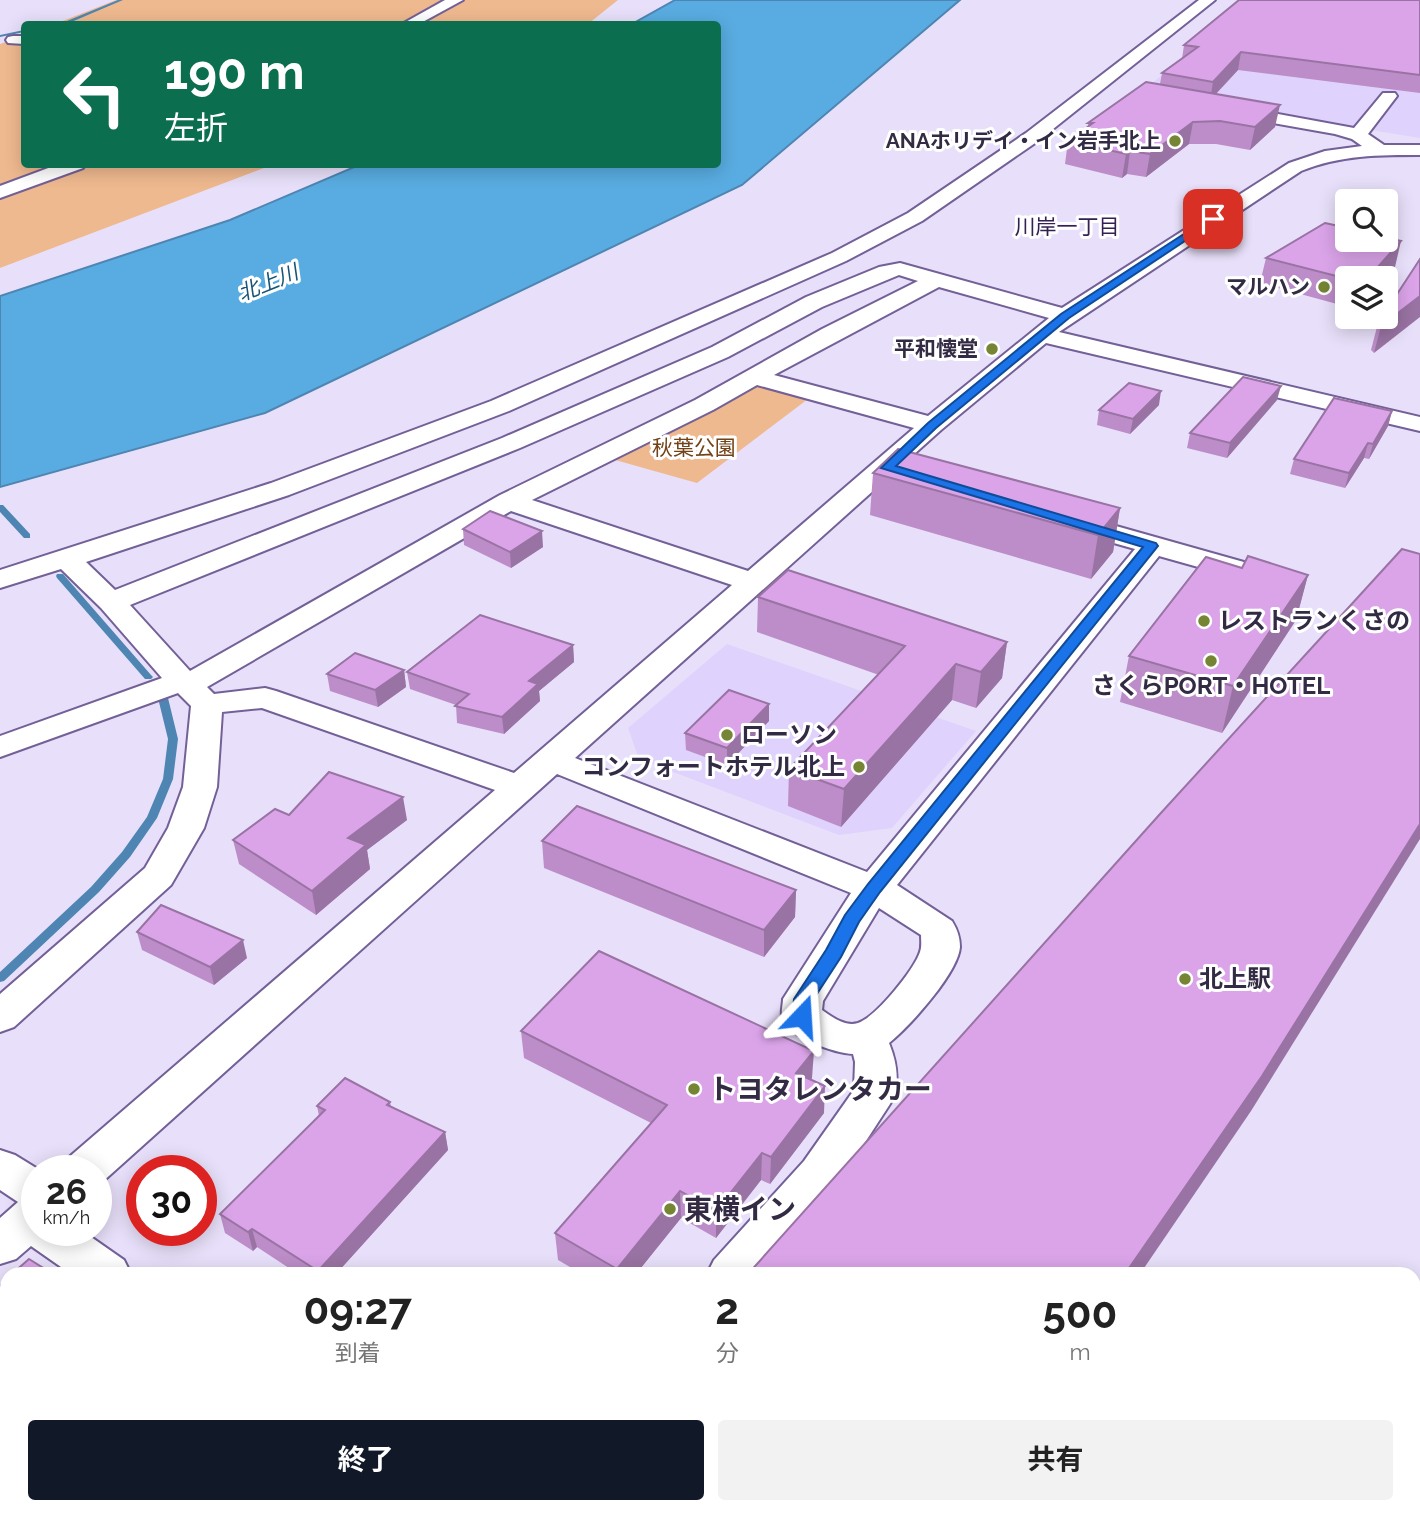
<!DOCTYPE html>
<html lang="ja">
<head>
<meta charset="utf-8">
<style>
	body { margin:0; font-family:Raleway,"Noto Sans JP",sans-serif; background:#f2f2f2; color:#222; height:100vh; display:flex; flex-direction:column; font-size:26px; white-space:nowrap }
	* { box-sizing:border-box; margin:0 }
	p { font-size:23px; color:#767676 }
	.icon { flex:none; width:38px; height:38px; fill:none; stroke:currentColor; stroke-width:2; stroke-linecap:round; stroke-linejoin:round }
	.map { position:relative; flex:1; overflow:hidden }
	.sheet { position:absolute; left:0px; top:1267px; width:1421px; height:247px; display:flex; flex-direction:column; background:#fff; border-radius:21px 21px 0 0; box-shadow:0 4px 18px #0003 }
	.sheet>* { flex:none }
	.guide { position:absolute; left:21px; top:21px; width:700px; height:147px; border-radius:7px; box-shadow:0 4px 18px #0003; background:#0b6e4f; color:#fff; overflow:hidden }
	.tools { position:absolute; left:1335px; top:189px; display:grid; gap:14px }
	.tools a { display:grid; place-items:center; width:63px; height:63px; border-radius:7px; background:#fff; box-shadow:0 4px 18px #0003; font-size:35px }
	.speed { position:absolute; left:21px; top:1155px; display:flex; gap:14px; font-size:35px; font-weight:700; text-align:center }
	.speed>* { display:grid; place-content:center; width:91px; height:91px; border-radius:50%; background:#fff; box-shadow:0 4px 18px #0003; line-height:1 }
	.speed small { font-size:18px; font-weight:400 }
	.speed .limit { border:10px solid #d22; background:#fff; color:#111 }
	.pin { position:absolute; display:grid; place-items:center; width:60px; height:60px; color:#fff; margin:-30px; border-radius:14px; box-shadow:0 4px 10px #0006 }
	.me { position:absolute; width:77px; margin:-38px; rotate:20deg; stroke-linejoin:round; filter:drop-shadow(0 0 5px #0008) }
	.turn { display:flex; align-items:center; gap:24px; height:147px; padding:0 28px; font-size:32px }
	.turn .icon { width:91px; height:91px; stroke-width:2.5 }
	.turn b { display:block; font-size:49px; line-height:60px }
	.eta { display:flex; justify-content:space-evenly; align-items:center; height:119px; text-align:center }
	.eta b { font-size:42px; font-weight:700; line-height:49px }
	.button { display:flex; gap:14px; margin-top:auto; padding:14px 28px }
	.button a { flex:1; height:80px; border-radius:7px; background:#111827; color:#fff; font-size:28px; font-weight:700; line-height:80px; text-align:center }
	.button a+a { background:#f2f2f2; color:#222 }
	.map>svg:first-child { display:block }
</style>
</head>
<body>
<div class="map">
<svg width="1420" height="1513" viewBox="0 0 1420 1513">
	<rect width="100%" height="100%" fill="#e8e0fa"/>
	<g fill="#dfd2fc">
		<path d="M1248,0H1420V138L1141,93Z"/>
		<path d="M727,644L976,731L892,828L839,835L639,759L628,728Z"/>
	</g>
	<g fill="#efb98f">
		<path d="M116,0H618L588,24H55Z"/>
		<path d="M24,35V164L272,165L0,268V44Z"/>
		<path d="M755,385L808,399L697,483L608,458Z"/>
	</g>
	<path fill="#59ace1" stroke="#4e85b2" stroke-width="2" d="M675,0H960L742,185L265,413L0,487V296L230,220L359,165L718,164V24H632Z"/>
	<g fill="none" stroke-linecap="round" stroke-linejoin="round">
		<g fill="#4e85b2" fill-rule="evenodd">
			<path d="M118,0H123L69,23L52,24L67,21Z"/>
			<path d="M24,30V32L0,37V35Z"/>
			<path d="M0,505H3L30,534V538H24L0,512Z"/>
			<path d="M57,574H63L151,675L153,677L151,679H145L57,578L56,576Z"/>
			<path d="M163,695L168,698L178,739L173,779L157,818L130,857L99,892L4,981L0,982V972L91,887L122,852L147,817L163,779L168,739L158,698Z"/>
		</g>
		<g stroke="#736097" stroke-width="4">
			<g id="minor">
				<path d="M445,0H463L419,24H402Z"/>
				<path d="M1199,0H1215L1038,141L922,221L846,261L509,411L289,495L86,562L115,590L502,438L712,347L806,297L879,267L900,263L1062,308L1289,163L1325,151L1362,146L1352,139L1335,134L1228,115L1226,111L1228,107L1234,106L1354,128L1383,93H1395L1397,96L1368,134L1384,145H1420V155C1379,155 1340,155 1301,171L1059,332L1420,417V431L1046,343L941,430L575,758L867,872L1135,549L1064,529L1060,523L1064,517L1074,515L1084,517L1258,566L1262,572L1258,578L1248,581L1159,556L897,885L952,921C957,929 960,937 960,947C958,973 910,1026 889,1043C897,1063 901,1084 890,1104L836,1187L759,1274H707L714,1260L804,1161L854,1090L855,1062L853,1054C834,1053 786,1037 782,1016C781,1011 783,1004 783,999L851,893L557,774L100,1184L96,1185V1171H62L68,1158L495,790L262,708L222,712L217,787L204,828L171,885L14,1027L0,1032V994L145,868L168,828L183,787L191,706L178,693L0,757V736L162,678L101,608L61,569L0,588V570L271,483L491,401L832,253L908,213L1026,133ZM899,275L918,281L822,329L695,400L500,495L190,671L130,605L520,448L728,357L822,307ZM939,287L1049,318L928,416L774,375ZM757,385L914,428L748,571L532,500L713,410ZM511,511L732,585L514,773L276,691L265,688L214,694L207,687ZM879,908L921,935C921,941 922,946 920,952C914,970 876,1017 858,1023C845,1027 832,1017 822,1010L823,1001Z"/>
				<path d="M13,36H24V44L8,43L6,40L8,37Z"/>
				<path d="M59,164H86L83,168L0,198V186Z"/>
				<path d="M0,1150L15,1155L41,1171H37V1230H81L124,1260L131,1274H71L31,1246L16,1259L0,1264V1218L18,1202L0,1190Z"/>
				<path d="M290,1507H343L345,1513H292Z"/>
				<path d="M490,1507H546L544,1513H488Z"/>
			</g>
		</g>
		<use href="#minor" fill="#fff" fill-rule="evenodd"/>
		<g stroke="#7f7790" stroke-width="7" stroke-dasharray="17 17" stroke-linecap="butt">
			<path d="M1414,1304L1420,1289"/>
			<path d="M1332,1513L1334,1507"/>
		</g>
	</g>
	<g fill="#bc8dc8">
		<path d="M1420,0V93L1238,70L1216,94L1275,127L1250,150L1216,144H1189L1146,177L1127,174L1122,178L1065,164L1068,141L1088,127V123L1160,84L1162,73L1182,59L1184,45Z"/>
		<path d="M1266,258L1395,267L1385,278H1348V307L1260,283Z"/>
		<path d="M1420,259L1374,353L1371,350L1378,323Z"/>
		<path d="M1277,400L1227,458L1187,448L1190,433Z"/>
		<path d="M1159,405L1130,434L1097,425L1099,410Z"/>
		<path d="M1392,411L1388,426L1369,459L1364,458L1345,488L1290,474L1294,459Z"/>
		<path d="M873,473L1120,508L1113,552L1091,579L870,515Z"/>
		<path d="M463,529L543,547L511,568L464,545Z"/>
		<path d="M1242,568L1308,575L1296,620L1222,733L1120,702L1129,656Z"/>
		<path d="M758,597L1007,642L1002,678L976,708L952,700L841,827L788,806L789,769L879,675L757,632Z"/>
		<path d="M573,645L574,662L539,691L540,701L504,734L457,723L456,705L410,689L407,672Z"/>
		<path d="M404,670L406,687L378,707L330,691L327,674Z"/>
		<path d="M769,721L727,765L686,750L685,733Z"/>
		<path d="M289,815L407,820L367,850L370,869L316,915L239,864L233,840Z"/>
		<path d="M542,841L796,890L795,917L764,957L544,868Z"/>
		<path d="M137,932L247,958L214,985L142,950Z"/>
		<path d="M521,1031L812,1078L811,1079L824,1113L770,1184L761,1180L716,1238L681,1218L636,1274H582L558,1260L555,1233L651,1123L524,1058Z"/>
		<path d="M390,1102L391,1106L445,1132L448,1150L336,1274H298L257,1247L253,1251L225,1233L220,1214L319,1116L317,1106Z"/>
		<path d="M7,1279V1329L0,1325V1286Z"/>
	</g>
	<g fill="#9973a3">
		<path d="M1241,52L1238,70L1210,100L1213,82Z"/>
		<path d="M1280,105L1275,127L1250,150L1255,127Z"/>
		<path d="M1193,122L1189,144L1146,177L1150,154Z"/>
		<path d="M1130,151L1127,174L1122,178L1126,154Z"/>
		<path d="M1401,241L1395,267L1385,278H1368Z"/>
		<path d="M1420,296V317L1374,353L1381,326Z"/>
		<path d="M1281,386L1277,400L1227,458L1230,443Z"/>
		<path d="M1161,391L1159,405L1130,434L1133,419Z"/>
		<path d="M1392,411L1388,426L1369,459L1373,444Z"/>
		<path d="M1368,443L1364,458L1345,488L1349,473Z"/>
		<path d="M1120,508L1113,552L1091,579L1098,535Z"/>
		<path d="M542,531L543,547L511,568L510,552Z"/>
		<path d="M1308,575L1296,620L1222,733L1233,686Z"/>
		<path d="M1007,642L1002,678L976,708L981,672Z"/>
		<path d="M573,645L574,662L539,691L540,701L504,734L502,717L529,681Z"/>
		<path d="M956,664L952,700L841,827L844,789Z"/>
		<path d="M404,670L406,687L378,707L375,690Z"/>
		<path d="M769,704V721L727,765V748Z"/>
		<path d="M403,797L407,820L367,850L370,869L316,915L312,891L348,838Z"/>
		<path d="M1420,824V839L1251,1111L1140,1274H1125Z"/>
		<path d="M796,890L795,917L764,957V930Z"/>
		<path d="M243,940L247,958L214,985L210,967Z"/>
		<path d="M814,1051L812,1078L795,1100L796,1073Z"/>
		<path d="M825,1086L824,1113L770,1184L771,1157Z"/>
		<path d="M445,1132L448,1150L336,1274H319L318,1271Z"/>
		<path d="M762,1153L761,1180L716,1238V1211Z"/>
		<path d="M680,1191L681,1218L636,1274H618L617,1269Z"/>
		<path d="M252,1229L257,1247L253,1251L248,1232Z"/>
		<path d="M945,1507H965L960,1513H940Z"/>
	</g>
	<g fill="#dba4e9" stroke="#9973a3" stroke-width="2">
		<path d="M1239,0H1420V75L1241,52L1213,82L1162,73L1198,47L1184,45Z"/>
		<path d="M1146,82L1280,105L1255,127L1220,121L1193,122L1150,154L1130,151L1126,154L1068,141L1093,123H1088Z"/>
		<path d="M1325,223L1348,228V240H1386V238L1401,241L1368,278H1348V279L1266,258Z"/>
		<path d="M1420,259V296L1381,326L1378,323L1382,317H1386V311Z"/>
		<path d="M1243,377L1281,386L1230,443L1190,433Z"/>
		<path d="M1129,383L1161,391L1133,419L1099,410Z"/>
		<path d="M1334,398L1392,411L1373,444L1368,443L1349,473L1294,459Z"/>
		<path d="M898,449L1120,508L1098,535L873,473Z"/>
		<path d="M490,511L542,531L510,552L463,529Z"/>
		<path d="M1402,549L1420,554V824L1262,1076L1125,1274H748L1160,814Z"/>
		<path d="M1248,556L1308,575L1233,686L1129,656L1206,557L1242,568Z"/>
		<path d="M788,570L1007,642L981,672L956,664L844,789L789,769L905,646L758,597Z"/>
		<path d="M480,615L573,645L529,681L538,684L502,717L455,706L469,694L407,672Z"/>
		<path d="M355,653L404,670L375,690L327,674Z"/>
		<path d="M729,690L769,704L727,748L685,733Z"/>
		<path d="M329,772L403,797L348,838L366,845L312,891L233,840L275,809L289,815Z"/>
		<path d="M577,806L796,890L764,930L542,841Z"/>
		<path d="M161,905L243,940L210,967L137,932Z"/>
		<path d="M599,951L814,1051L796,1073L825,1086L771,1157L762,1153L716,1211L680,1191L617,1269L555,1233L667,1105L521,1031Z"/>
		<path d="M345,1078L390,1102L387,1105L445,1132L318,1271L252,1229L248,1232L220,1214L325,1110L317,1106Z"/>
		<path d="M29,1259L53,1274H12Z"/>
		<path d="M7,1279V1317L0,1312V1286Z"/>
		<path d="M540,1507H945L940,1513H534Z"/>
	</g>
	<path fill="#1a73e8" stroke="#114b97" stroke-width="2" d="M1210,217L1218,219L1069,318L936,428L896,466L1156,543L1158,546L880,892L859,922L841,957L813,1000L809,1021H795L792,1016L794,999L826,950L845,915L868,884L1143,547L881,468L928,423L1061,314Z"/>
	<g fill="#758534" stroke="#fff" stroke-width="2.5">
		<circle cx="1175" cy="141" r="7"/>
		<circle cx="1324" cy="287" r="7"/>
		<circle cx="992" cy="349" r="7"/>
		<circle cx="1204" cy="621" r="7"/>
		<circle cx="1211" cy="661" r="7"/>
		<circle cx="727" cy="735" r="7"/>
		<circle cx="859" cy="767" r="7"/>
		<circle cx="1185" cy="979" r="7"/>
		<circle cx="694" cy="1089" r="7"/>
		<circle cx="670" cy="1209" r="7"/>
	</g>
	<g text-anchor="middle" stroke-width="6" stroke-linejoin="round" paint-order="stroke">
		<g font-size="21" font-weight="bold" fill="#332b43" stroke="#fff" text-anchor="end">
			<text x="1161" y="148">ANAホリデイ・イン岩手北上</text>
			<text x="1310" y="294">マルハン</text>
			<text x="978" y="356">平和懐堂</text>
		</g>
		<g font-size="21" fill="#342052" stroke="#fff">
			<text x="1067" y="234">川岸一丁目</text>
		</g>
		<g font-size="21" font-style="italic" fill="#165478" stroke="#fff">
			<text transform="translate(268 283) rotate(-22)" y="7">北上川</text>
		</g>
		<g font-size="21" fill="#724318" stroke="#fff">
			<text x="694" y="455">秋葉公園</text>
		</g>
		<g font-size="24" font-weight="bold" fill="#332b43" stroke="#fff" text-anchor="start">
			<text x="1218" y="629">レストランくさの</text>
			<text x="1211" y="694" text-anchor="middle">さくらPORT・HOTEL</text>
			<text x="741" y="743">ローソン</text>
			<text x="845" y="775" text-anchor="end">コンフォートホテル北上</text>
			<text x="1199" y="987">北上駅</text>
		</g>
		<g font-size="28" font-weight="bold" fill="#332b43" stroke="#fff" text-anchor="start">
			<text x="708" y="1099">トヨタレンタカー</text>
			<text x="684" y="1219">東横イン</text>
		</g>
	</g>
</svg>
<div class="tools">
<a><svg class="icon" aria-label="search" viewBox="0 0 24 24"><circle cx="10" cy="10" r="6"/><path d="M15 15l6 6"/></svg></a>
<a><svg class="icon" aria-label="layers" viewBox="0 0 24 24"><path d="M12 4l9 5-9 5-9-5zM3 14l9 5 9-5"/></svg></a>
</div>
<div class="speed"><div>26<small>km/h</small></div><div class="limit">30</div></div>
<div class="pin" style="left:1213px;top:219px;background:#d93025"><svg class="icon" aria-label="arrive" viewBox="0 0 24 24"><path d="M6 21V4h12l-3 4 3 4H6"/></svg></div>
<svg class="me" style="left:802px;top:1016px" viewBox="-20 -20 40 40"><path d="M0-17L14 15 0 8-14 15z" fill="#1a73e8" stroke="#fff" stroke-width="4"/></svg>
<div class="guide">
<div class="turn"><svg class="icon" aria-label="left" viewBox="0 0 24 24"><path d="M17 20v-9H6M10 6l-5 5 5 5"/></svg><div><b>190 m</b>左折</div></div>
</div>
<section class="sheet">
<div class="eta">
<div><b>09:27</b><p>到着</p></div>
<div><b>2</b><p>分</p></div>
<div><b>500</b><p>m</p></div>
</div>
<div class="button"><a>終了</a><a>共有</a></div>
</section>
</div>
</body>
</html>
